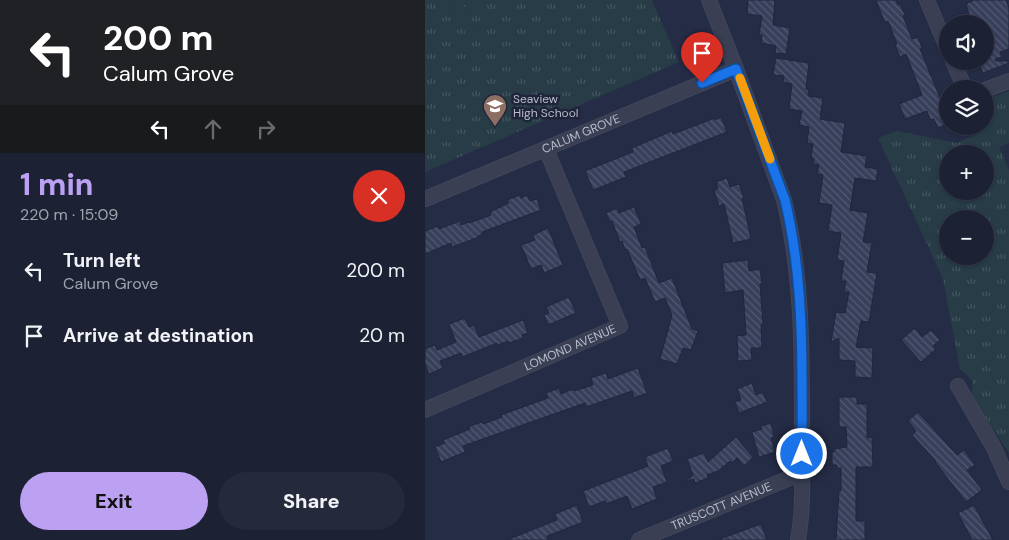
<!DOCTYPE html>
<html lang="en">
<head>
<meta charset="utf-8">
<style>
	body { margin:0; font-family:"DM Sans",sans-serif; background:#25293c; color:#f1f3f6; height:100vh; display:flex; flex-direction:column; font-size:19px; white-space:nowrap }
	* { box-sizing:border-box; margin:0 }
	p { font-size:16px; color:#a0a3ac }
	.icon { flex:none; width:28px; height:28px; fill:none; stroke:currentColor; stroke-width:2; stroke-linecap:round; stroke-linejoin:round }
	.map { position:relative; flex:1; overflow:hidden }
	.side { display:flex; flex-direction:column; background:#1c2134; width:425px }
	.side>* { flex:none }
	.banner { background:#202124; color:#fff; overflow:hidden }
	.tools { position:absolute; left:514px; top:15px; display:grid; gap:10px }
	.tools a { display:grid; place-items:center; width:55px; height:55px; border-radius:50%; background:#1c2134; box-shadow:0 1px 4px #0004,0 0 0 1px #3a3e4f; font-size:25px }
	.pin { position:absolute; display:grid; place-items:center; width:42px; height:42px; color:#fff; margin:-51px -21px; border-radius:50% 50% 50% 0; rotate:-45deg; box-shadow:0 0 5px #0007 }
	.pin .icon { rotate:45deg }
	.me { position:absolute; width:55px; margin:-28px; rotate:0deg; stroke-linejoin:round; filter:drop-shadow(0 0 4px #0008) }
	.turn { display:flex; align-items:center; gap:18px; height:105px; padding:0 20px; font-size:22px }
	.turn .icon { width:65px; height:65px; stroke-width:2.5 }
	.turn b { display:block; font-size:35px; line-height:42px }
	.lanes { display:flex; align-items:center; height:48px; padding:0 20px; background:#0003; justify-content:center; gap:25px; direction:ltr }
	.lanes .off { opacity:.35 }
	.round { display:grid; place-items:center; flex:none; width:52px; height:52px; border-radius:26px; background:#25293c }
	.headline { display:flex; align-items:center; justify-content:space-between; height:85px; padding:0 20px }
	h1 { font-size:30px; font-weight:800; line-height:38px; color:#bca0f2 }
	.action { display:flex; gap:10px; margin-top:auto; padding:10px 20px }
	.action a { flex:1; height:58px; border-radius:30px; background:#bca0f2; color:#111; font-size:20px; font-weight:800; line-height:58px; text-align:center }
	.action a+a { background:#25293c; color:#f1f3f6 }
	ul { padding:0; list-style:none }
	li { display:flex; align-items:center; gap:15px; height:65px; padding:0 20px }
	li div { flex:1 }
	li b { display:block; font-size:19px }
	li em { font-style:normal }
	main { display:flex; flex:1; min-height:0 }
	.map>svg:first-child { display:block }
</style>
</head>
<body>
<main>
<section class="side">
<div class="banner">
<div class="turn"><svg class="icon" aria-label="left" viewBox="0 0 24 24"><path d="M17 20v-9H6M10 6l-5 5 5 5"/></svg><div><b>200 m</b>Calum Grove</div></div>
<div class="lanes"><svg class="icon" aria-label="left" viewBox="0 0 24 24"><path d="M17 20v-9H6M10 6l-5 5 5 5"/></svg><svg class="icon off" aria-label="ahead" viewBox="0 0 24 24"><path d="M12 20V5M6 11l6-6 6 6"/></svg><svg class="icon off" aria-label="right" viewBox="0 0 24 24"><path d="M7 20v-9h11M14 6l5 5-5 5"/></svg></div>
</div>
<div class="headline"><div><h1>1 min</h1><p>220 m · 15:09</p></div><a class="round" style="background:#d93025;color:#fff"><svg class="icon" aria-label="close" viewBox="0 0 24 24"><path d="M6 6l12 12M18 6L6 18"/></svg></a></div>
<ul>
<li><svg class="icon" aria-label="left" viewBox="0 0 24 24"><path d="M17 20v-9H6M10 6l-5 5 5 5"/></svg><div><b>Turn left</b><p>Calum Grove</p></div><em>200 m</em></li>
<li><svg class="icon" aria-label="arrive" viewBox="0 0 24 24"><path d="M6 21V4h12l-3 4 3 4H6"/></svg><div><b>Arrive at destination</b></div><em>20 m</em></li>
</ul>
<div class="action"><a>Exit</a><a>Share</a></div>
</section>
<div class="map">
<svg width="584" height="540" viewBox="0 0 584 540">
	<defs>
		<pattern id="grass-tufts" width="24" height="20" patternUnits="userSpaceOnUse" patternTransform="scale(1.25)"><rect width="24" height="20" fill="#273c46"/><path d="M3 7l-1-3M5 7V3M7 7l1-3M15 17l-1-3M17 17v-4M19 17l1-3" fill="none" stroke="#445660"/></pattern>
		<pattern id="building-back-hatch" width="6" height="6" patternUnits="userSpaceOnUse" patternTransform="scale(1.25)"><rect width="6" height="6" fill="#373f5b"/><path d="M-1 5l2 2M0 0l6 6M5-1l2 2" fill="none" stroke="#525971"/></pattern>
	</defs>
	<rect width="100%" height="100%" fill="#252c45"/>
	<g fill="url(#grass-tufts)" fill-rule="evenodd">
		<path d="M0,0H227L254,62L0,172Z"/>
		<path d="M584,91V143L574,147L584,170V453L547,398V380L535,369L518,279L453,138L472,131L532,143L558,131V126H560L561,100ZM522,154H560V191H522ZM522,219H560V256H522Z"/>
	</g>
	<path fill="#273c46" d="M23,0H36L56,38L46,43Z"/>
	<g fill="url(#building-back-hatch)" stroke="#21263c">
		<path d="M323,0H350L348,25L365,28L361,54L350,53L351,46L336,43L337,35H334L337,16L322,14Z"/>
		<path d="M451,0H471L473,5L475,4L480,15L478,16L487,39L493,37L497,48L495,49L522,115V124L513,128L509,119L505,120L502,111L480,119L474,104L497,95L481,54L475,57L470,45L472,44L463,21L460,23Z"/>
		<path d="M549,0H581L584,8V49L575,52L577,57L570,59L571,61H584V63L558,73L553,61H560V24H547L541,4Z"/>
		<path d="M351,58L384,63L381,89L384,90L383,96L398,98L395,119L420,123L416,152L442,156L440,167L453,169L451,181L430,178L425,210L443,213L438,242L447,243L442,272L452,273L444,322L436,321L431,347L448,348L447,378L430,377V361L414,360V338L406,342L411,312L420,313L424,292H419L421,281H416L419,261L412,260L416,233L403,231L407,205L394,203L398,175L392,174L394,165L388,164L389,158H386L388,144L382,143L384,127L374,125L377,111L364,109L367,84L358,82L359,76L348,75Z"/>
		<path d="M296,117L302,132L199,172L201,177L168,190L160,171L208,152L207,148L247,131L248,134L290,118V120Z"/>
		<path d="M302,178L305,187L314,184L319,198H317L326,239L308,243L299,204L294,206L289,190L293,189L291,182Z"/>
		<path d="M95,195L96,198L102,195L105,201L112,199L116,210L57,232L58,234L53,236L54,237L27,247L26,243L0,254V231L13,226L14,229L35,221L36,225L44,222V223L66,215L65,212L84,203L82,200Z"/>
		<path d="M209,207L216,224L209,227L217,248L220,247L234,283L247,278L267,329L273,331L266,350L258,348L252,364L235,359L247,315L240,298L230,302L220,278L215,280L202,249L200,250L197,241L195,242L187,221L185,222L181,213L192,208L194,213Z"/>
		<path d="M123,228L138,265L119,273L116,265L106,269L96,245L110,240L108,235Z"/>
		<path d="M323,260L324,271L335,269L337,283L335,284L338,324L336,325L337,348H326L327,360L313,361L312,336L321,335L318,290L300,293L297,263Z"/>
		<path d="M144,297L151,313L123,325L119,315L124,313L121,307Z"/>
		<path d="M40,318L44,327L49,325L54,337L98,320L103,333L97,335L98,338L84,343L83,341L73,345L72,343L37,357L36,353L15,361L18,368L4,374L0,364V349L10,345L12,350L31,342L24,324Z"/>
		<path d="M490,328L497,337L506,330L515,340L508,346L511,349L496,362L476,340Z"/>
		<path d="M213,368L222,393L209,398L207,391L161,407L160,403L38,446L40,452L16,462L10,447L20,443L18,440L45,429L44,426L57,422L58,424L77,417L76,415L123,398L121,393L134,388L136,394L148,389L149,391L168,385L166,378L181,373L183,379Z"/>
		<path d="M327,383L331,395L338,392L342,402L314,413L310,402L316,400L312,389Z"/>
		<path d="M414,397H432V404H442V438L447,437L448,467H431V521H440V540H411L414,491H416V468H412V465H407V452H409V449L422,447L421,427H414Z"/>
		<path d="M493,412L532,455L539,450L550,465L542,470L557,490L541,502L510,462L511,461L487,435L491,431L483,421Z"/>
		<path d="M346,423L349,437L346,438L350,452L334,457L327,432L337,429L336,426Z"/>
		<path d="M311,437L328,457L319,466L312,458L307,463L305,461L293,471L282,475L283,478L270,483L269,479L260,482L268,475L262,459L279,453L283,462Z"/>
		<path d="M243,448L248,461L236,466L242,482L228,487L232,499L207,509L202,496L181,504L180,501L164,507L158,491L223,466L220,457Z"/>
		<path d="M152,505L158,522L122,536L123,540H82L132,520L130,514Z"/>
		<path d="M549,505L568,540H547L533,513Z"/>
		<path d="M336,524L342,540H295V539Z"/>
	</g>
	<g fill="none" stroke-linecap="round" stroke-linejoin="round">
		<g stroke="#41465b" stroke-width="16">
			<g id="minor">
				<path d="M284,0L311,69L359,200C378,277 377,356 377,434C377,468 379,507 373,540"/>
				<path d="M502,0L522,48"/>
				<path d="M528,61L540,89"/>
				<path d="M560,90L584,81"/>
				<path id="s1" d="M0,199L311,69"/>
				<path d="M533,386L569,448L584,482"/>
				<path id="s2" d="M0,410L195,326L121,149"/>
				<path id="s3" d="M214,540L377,473"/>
			</g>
		</g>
		<use href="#minor" stroke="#3a3f54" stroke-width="14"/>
	</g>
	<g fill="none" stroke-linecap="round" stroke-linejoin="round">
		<g stroke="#114b97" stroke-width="12">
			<path id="route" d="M277,83L311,69L360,200C380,283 377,370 377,454"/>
		</g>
		<use href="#route" stroke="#1a73e8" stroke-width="9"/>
		<path stroke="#f59e0b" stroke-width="9" d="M315,78L345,159"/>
	</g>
	<defs>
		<g id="school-pin" transform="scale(1.25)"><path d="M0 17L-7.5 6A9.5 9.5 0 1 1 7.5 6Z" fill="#8d6e63" stroke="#1f243a"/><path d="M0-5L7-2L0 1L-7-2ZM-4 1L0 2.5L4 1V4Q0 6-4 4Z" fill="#fff"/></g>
	</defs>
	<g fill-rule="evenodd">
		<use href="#school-pin" x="70" y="106"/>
	</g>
	<g text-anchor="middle" stroke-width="5" stroke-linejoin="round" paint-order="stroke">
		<g font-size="12" fill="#b8bcce" stroke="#1f243a" text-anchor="start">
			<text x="88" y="103">Seaview<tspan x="88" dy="14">High School</tspan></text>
		</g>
		<g font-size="12" fill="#b8bcce" stroke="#1f243a">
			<text dy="4" stroke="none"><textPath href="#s1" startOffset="169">CALUM GROVE</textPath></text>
			<text dy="4" stroke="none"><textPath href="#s2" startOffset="158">LOMOND AVENUE</textPath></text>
			<text dy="4" stroke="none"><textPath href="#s3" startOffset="89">TRUSCOTT AVENUE</textPath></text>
		</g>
	</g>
</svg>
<div class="tools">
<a><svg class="icon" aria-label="sound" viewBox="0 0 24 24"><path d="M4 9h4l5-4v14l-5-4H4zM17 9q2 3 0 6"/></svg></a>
<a><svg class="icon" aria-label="layers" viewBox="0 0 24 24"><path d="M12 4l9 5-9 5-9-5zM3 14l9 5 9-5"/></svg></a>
<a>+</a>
<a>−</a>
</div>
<div class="pin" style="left:277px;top:83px;background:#d93025"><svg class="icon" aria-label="arrive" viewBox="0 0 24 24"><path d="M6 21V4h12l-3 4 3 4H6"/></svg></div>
<svg class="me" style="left:377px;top:454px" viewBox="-20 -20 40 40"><circle r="17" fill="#1a73e8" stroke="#fff" stroke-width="3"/><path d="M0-11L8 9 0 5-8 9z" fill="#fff"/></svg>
</div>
</main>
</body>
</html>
